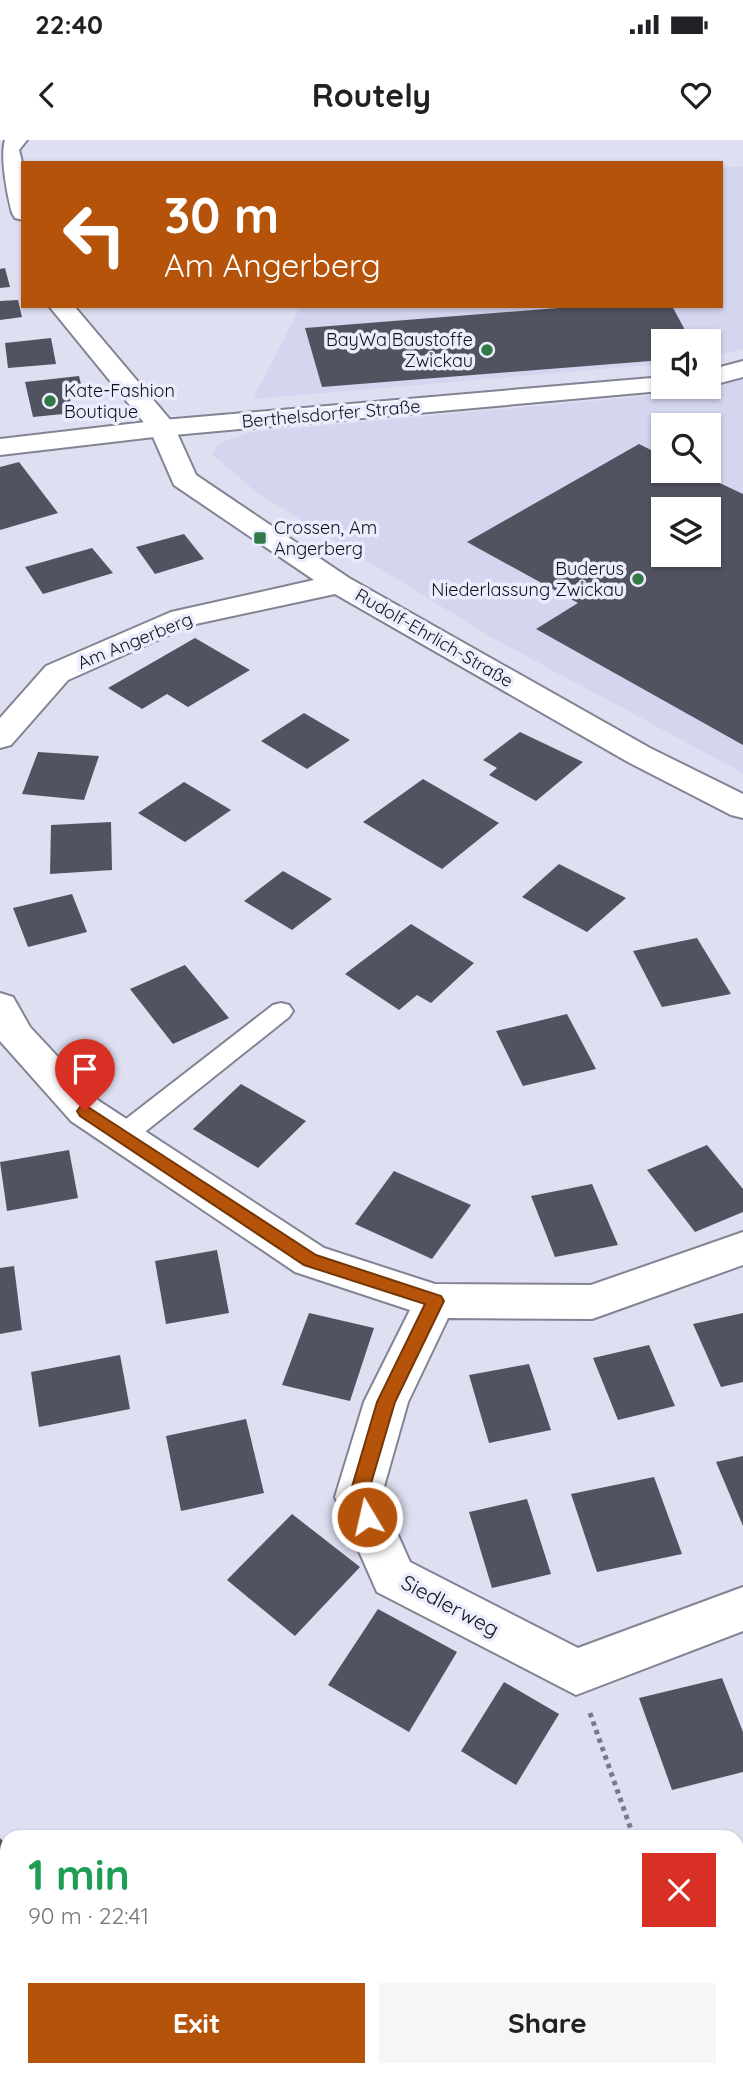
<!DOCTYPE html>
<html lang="en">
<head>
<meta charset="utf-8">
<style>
	body { margin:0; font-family:Quicksand,sans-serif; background:#f6f6f6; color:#202124; height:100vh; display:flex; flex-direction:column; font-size:26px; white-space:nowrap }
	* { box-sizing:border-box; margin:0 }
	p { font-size:23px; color:#757577 }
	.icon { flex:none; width:38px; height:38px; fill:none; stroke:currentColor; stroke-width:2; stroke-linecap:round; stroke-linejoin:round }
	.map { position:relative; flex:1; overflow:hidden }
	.sheet { position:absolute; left:0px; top:1690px; width:744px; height:247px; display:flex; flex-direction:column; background:#fff; border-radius:21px 21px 0 0; box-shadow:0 2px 5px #0004 }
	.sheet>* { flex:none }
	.top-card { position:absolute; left:21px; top:21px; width:702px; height:147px; border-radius:0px; box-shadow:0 2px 5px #0004; background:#b45309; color:#fff; overflow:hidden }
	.fabs { position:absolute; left:651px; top:189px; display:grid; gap:14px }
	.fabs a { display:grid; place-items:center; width:70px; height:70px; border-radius:0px; background:#fff; box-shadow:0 2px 5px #0004; font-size:35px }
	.pin { position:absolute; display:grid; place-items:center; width:60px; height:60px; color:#fff; margin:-72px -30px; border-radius:50% 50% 50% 0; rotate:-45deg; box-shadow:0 0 7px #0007 }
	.pin .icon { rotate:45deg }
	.me { position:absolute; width:77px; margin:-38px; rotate:351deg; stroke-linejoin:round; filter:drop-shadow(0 0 5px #0008) }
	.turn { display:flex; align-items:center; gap:24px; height:147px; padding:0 28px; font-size:32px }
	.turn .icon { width:91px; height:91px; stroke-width:2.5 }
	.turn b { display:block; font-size:49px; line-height:60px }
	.round { display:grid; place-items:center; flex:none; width:74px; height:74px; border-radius:0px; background:#f6f6f6 }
	.summary { display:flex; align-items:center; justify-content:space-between; height:119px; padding:0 28px }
	h1 { font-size:42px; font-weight:700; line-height:52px; color:#1e9e55 }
	.cta { display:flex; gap:14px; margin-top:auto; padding:14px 28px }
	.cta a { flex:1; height:80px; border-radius:0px; background:#b45309; color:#fff; font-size:28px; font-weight:700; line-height:80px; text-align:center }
	.cta a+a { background:#f6f6f6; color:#202124 }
	.status { display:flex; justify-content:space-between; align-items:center; height:49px; padding:0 35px; background:#fff; direction:ltr }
	.status svg { height:19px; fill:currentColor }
	header { display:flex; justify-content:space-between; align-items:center; height:91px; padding:0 28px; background:#fff; font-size:32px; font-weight:700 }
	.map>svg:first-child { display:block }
</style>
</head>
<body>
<div class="status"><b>22:40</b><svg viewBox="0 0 49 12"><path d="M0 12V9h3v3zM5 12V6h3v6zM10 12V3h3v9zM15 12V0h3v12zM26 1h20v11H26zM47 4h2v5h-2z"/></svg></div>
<header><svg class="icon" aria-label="back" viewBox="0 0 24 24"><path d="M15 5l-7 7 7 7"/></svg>Routely<svg class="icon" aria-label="heart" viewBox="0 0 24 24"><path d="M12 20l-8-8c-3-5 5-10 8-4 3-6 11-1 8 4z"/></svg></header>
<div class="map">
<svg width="743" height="1937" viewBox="0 0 743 1937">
	<rect width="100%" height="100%" fill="#dedff1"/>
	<g fill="#d4d5ee" fill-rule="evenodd">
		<path d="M743,26V209L709,218V201H663V224L253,259L301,166H721V28Z"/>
		<path d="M743,238V633L491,497L256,352L212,314L220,303L251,292L680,253ZM663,285H709V331H663ZM663,369H709V415H663Z"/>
	</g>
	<g fill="#525361" fill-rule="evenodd">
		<path d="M5,128L10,147L0,148V129Z"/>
		<path d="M18,160L22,177L0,180V161Z"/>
		<path d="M584,166H672L691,201H663V220L322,247L305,188Z"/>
		<path d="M51,198L56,224L8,228L5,203Z"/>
		<path d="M79,236L82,248L68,250L73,273L33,277L25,242Z"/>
		<path d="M639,304L663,316V331H694L743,354V605L536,489L578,463L467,402ZM663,369H709V415H663Z"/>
		<path d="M19,322L58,373L0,390V327Z"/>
		<path d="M184,394L204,419L155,434L136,407Z"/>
		<path d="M92,408L113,433L43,454L25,427Z"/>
		<path d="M195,498L250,530L188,567L167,554L142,569L108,548Z"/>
		<path d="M304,573L350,600L307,629L261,601Z"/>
		<path d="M520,592L583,622L536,661L489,635L497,628L483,620Z"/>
		<path d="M38,612L99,616L84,660L22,654Z"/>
		<path d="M423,639L499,683L442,729L363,682Z"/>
		<path d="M184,642L231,670L185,702L138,673Z"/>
		<path d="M111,682L112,730L50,734L51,685Z"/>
		<path d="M559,724L626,758L587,792L522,757Z"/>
		<path d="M283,731L332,759L292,790L244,761Z"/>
		<path d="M72,754L87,792L28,807L13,768Z"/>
		<path d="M411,784L474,823L431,863L417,855L399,870L345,834Z"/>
		<path d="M697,798L731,854L662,867L633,811Z"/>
		<path d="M185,825L229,878L173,904L130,849Z"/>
		<path d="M567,874L596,929L523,946L496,891Z"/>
		<path d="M241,944L306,981L258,1028L193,989Z"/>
		<path d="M707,1005L743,1049V1072L695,1092L647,1030Z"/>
		<path d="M69,1010L78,1058L7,1071L0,1022Z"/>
		<path d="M394,1031L471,1065L432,1119L355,1084Z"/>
		<path d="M592,1044L618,1105L555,1117L531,1056Z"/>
		<path d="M217,1110L229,1173L166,1184L155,1121Z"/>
		<path d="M14,1126L22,1190L0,1194V1128Z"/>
		<path d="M309,1173L374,1188L350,1261L282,1245Z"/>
		<path d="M743,1173V1242L721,1247L693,1184Z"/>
		<path d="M649,1205L675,1266L618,1280L593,1218Z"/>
		<path d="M120,1215L130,1269L39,1287L31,1232Z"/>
		<path d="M529,1224L551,1290L489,1303L469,1235Z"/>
		<path d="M246,1279L264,1353L181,1371L166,1296Z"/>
		<path d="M743,1316V1386L716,1322Z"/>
		<path d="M654,1337L682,1414L597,1432L571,1354Z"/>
		<path d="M527,1359L551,1434L492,1448L469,1372Z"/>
		<path d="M292,1374L360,1427L295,1496L227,1440Z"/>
		<path d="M378,1469L457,1512L409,1592L328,1545Z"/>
		<path d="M722,1538L743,1592V1632L672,1650L639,1558Z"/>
		<path d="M504,1542L559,1574L516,1645L461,1611Z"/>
		<path d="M0,1698L7,1706V1733L0,1739Z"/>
	</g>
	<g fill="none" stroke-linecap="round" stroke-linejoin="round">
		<g stroke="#828393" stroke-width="4">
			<path id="lane" d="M281,863L289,865L293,871L289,877L131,1003L122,1005L113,1003L110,996L113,989L273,865Z"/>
		</g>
		<g stroke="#828393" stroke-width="4">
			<g id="street">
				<path d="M5,0H27L19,10L23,26V80L15,78L12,73C7,54 0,17 5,0Z"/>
				<path d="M49,166H74L172,282L196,335L349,438L650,608L743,654V678L731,675L628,622L335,454L191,485L68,540L11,605L0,608V578L46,526L171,472L314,440L174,345L150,290Z"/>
				<path d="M0,853L13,857L30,887L99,961L324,1108L435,1144L591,1145L743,1092V1125L592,1179L448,1178L408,1262L381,1357L410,1422L578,1508L743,1447V1491L576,1555L377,1452L335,1357L364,1262L410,1170L295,1132L71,981L0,901Z"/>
			</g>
		</g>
		<g stroke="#828393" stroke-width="4">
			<g id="secondary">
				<path d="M743,221V237L709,246V230Z"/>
				<path d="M663,237V247H675L672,250L163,296L0,315V299L163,280Z"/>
			</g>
		</g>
		<g stroke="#7a7a87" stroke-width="5" stroke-dasharray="4.5 4.5" stroke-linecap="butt">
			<path d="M590,1573L634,1698"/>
			<path d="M716,1930L718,1937"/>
		</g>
		<use href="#lane" fill="#fff" fill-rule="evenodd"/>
		<use href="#street" fill="#fff" fill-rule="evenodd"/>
		<use href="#secondary" fill="#fff" fill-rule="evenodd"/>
	</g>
	<path fill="#b45309" stroke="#753606" stroke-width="2" d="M85,965L316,1115L441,1156L444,1161L395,1262L367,1357L376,1377L373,1383L367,1386L360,1383L349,1357L377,1262L425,1164L304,1125L80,976L77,971L80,967Z"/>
	<g fill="#317946" stroke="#ebecfe" stroke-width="2.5">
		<circle cx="487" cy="210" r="7"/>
		<circle cx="50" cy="261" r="7"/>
		<rect x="253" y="391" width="14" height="14" rx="3.5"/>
		<circle cx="638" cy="439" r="7"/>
	</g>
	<g text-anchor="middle" stroke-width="7" stroke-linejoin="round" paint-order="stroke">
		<g font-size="18" fill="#121218" stroke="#ebecfe" text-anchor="end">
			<text x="473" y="206">BayWa Baustoffe<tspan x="473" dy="21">Zwickau</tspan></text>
			<text x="64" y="257" text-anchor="start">Kate-Fashion<tspan x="64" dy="21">Boutique</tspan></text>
			<text x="274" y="394" text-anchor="start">Crossen, Am<tspan x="274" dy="21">Angerberg</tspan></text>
			<text x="624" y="435">Buderus<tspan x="624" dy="21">Niederlassung Zwickau</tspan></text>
		</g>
		<g font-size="18" fill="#121218" stroke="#ebecfe">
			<text transform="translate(331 274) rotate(-5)" y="6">Berthelsdorfer Straße</text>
			<text transform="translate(434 498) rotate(30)" y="6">Rudolf-Ehrlich-Straße</text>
			<text transform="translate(135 501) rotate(-22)" y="6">Am Angerberg</text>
		</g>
		<g font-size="21" fill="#121218" stroke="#ebecfe">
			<text transform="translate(450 1466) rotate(28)" y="7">Siedlerweg</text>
		</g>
	</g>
</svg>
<div class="fabs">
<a><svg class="icon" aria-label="sound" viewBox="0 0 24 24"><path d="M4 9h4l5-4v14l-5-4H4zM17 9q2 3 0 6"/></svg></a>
<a><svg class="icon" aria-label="search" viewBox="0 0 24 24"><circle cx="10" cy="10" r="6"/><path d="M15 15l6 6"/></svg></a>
<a><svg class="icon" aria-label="layers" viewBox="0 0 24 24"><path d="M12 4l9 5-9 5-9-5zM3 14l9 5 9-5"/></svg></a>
</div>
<div class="pin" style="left:85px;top:971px;background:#d93025"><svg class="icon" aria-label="arrive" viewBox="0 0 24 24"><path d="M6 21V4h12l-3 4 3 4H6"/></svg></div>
<svg class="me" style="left:367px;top:1377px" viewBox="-20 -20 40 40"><circle r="17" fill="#b45309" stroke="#fff" stroke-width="3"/><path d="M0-11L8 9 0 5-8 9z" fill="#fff"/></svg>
<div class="top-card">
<div class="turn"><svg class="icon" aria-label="left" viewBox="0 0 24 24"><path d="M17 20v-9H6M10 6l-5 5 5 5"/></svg><div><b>30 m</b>Am Angerberg</div></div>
</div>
<section class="sheet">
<div class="summary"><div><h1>1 min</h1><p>90 m · 22:41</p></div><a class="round" style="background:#d93025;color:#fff"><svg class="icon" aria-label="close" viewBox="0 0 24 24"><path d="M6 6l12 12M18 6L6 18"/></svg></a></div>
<div class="cta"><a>Exit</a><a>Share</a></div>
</section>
</div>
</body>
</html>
